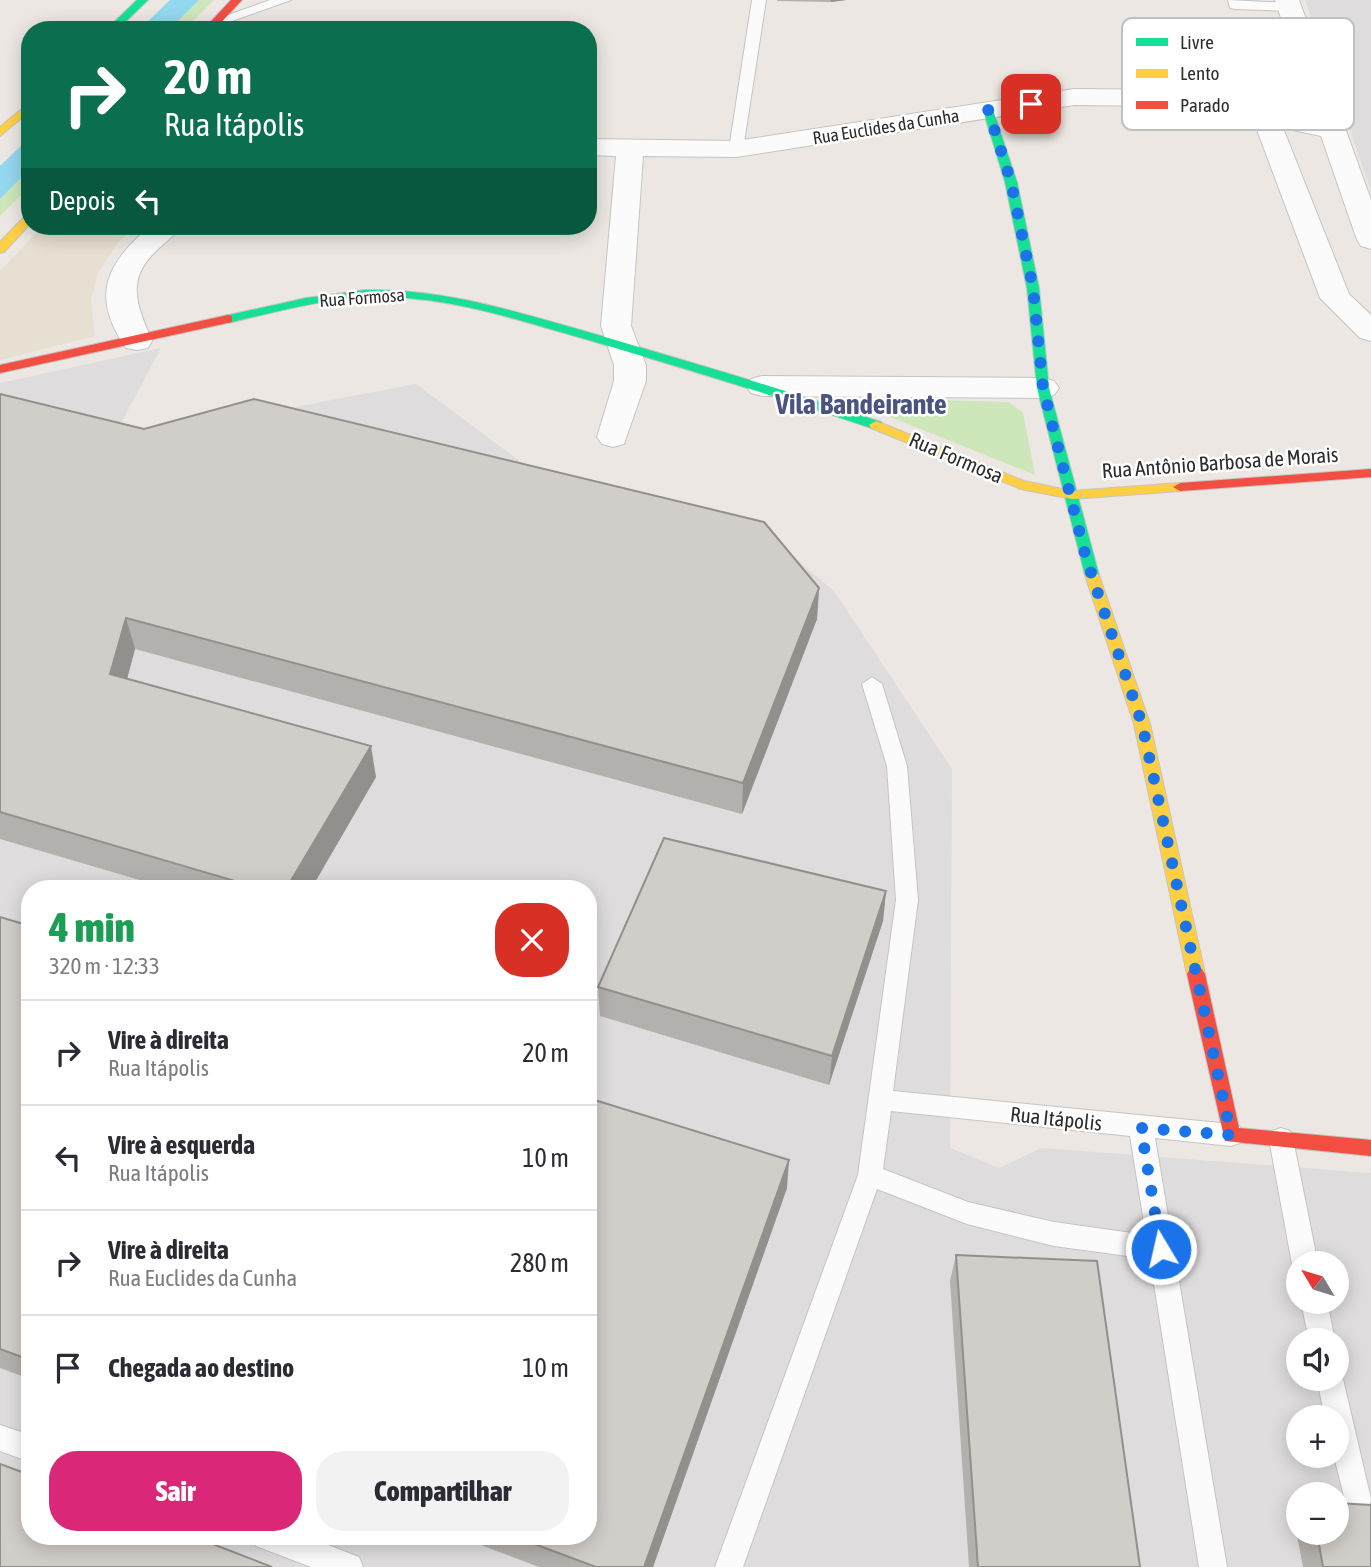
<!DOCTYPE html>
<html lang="pt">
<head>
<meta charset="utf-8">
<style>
	body { margin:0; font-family:"Asap Condensed",sans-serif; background:#f2f2f3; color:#2b2b33; height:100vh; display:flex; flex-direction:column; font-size:26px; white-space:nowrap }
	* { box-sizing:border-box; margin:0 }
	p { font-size:23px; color:#7c7c81 }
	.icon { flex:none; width:38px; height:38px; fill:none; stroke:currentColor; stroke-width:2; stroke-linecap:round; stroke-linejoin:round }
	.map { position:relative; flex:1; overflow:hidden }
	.drawer { position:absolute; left:21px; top:880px; width:576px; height:665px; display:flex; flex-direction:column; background:#fff; border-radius:28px; box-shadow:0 4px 18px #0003 }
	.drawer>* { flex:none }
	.top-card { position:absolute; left:21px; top:21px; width:576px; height:214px; border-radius:28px; box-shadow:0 4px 18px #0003; background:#0b6e4f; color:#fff; overflow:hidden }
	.needle { width:46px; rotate:308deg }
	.buttons { position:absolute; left:1286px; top:1251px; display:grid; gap:14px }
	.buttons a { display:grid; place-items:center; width:63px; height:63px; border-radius:50%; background:#fff; box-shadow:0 4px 18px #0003; font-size:35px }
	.pin { position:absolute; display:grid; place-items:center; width:60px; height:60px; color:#fff; margin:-30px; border-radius:14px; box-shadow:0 4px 10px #0006 }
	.me { position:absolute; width:77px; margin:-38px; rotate:351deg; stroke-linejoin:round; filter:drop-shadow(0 0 5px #0008) }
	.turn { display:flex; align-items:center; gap:24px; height:147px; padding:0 28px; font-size:32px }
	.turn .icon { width:91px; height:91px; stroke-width:2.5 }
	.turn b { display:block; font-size:49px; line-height:60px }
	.then { display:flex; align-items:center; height:66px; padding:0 28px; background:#0003; gap:14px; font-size:26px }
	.round { display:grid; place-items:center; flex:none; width:74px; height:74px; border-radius:28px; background:#f2f2f3 }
	.headline { display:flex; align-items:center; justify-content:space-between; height:119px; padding:0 28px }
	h1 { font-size:42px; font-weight:800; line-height:52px; color:#1e9e55 }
	.cta { display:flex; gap:14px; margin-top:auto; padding:14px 28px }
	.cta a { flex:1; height:80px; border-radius:28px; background:#db2777; color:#fff; font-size:28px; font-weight:800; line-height:80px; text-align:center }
	.cta a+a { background:#f2f2f3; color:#2b2b33 }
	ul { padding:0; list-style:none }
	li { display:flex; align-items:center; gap:21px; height:105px; padding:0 28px; border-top:2px solid #e1e1e2 }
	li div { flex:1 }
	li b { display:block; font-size:26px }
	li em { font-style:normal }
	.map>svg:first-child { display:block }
</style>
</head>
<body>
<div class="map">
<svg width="1371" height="1567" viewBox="0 0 1371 1567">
	<rect width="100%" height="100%" fill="#ece7e2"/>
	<g fill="#dfdcde" fill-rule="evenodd">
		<path d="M1305,0H1371V191Z"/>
		<path d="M161,348L111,442L416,384L551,484L780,546L834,591L952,769L950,1148L999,1168L1042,1148L1371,1173V1567H0V383ZM30,889H588V1536H30ZM1298,1264H1337V1302H1298ZM1298,1340H1337V1379H1298ZM1298,1418H1337V1456H1298ZM1298,1494H1337V1533H1298Z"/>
	</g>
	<path fill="#e7dfd1" d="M43,226H136L120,240L98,272L91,300L95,336L0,360V271Z"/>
	<g fill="#cee7ba">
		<path d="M199,0H214L184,30H169Z"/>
		<path d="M30,169V186L0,216V199Z"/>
		<path d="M899,399L1009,402L1023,413L1035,475L888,416L885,406Z"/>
	</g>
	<g fill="#94d8ef">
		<path d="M170,0H199L169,30H139Z"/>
		<path d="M30,137V169L0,199V166Z"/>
	</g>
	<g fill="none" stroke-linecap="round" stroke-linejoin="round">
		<g stroke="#c5c4c3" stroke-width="2">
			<g id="lane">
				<path d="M270,0H291L221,25L209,22Z"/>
				<path d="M752,0H766L743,149L736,153L729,149Z"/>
				<path d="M1228,0L1290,3L1297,7L1290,11L1235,9L1230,8Z"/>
				<path d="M872,677L882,684L907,766L918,900L893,1091L1231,1124L1240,1127L1243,1135L1240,1143L1231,1146L1155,1138L1227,1567H1199L1150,1259L1054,1246L967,1224L877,1189L743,1567H715L858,1175L896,900L887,766L862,684ZM891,1111L1130,1136L1146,1235L1054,1222L968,1202L883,1169Z"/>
				<path d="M1281,1128L1290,1131L1293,1139L1318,1264H1298V1273L1292,1264L1269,1139L1272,1131Z"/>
				<path d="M1301,1302H1327L1335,1340H1309Z"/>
				<path d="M1337,1369L1343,1379L1371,1499L1368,1513L1358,1517L1348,1513L1334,1456H1337V1418H1325L1317,1379H1337Z"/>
				<path d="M0,1425L30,1435V1462L0,1451Z"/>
				<path d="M252,1536H305L359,1557L363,1567H311L256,1546Z"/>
			</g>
		</g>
		<g stroke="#c5c4c3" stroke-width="2">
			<g id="street">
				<path d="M1275,0H1299L1371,200V249L1361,246L1357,240L1321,136L1283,128L1349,294L1371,315V341L1360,338L1320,298L1254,122L1179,106L1074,105L736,157L643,156L631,326L646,365V381L624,444L613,447L602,444L597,437L614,381V365L601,326L616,156L588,155V139L736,141L1074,89L1179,90L1315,119Z"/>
				<path d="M150,226H181C174,237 162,244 153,254C125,283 139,309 152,341L148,348L137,350L126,348C90,296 106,264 150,226Z"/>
				<path d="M762,376L1043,378L1054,381L1059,388L1054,395L1043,398L762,396L751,393L746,386L751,379Z"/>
			</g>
		</g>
		<g stroke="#c5c4c3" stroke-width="2">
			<g id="fast">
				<path d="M137,0H148L117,30H106Z"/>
				<path d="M988,107L993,110L1017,182L1039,288L1049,388L1099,575L1092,580L1085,575L1037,388L1027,288L1005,182L983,110Z"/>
				<path d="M365,290C448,288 526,315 605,337C697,364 789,391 881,422L883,425L876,429L871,428C779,397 686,369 592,341C524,322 456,298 385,297C332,296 280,311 228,323L222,319L224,316L306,298Z"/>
			</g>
		</g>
		<g stroke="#c5c4c3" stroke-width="2">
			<g id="slow">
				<path d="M30,102V111L0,136V127Z"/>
				<path d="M30,214V224L4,252L0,253V242L26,215Z"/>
				<path d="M876,421L1024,481L1072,491L1180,483L1187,487L1180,491L1072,499L1021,489L871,428L869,425Z"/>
				<path d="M1092,570L1099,575L1150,724L1205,974L1202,979L1196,981L1190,979L1187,974L1134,724L1085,575Z"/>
			</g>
		</g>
		<g stroke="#c5c4c3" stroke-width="2">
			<g id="jam">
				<path d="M231,0H242L214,30H203Z"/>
				<path d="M228,315L232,316V322L0,373V365Z"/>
				<path d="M1371,469V477L1180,491L1173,487L1180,483Z"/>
				<path d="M1196,967L1202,969L1205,974L1239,1128L1371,1140V1156L1225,1141L1187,974L1190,969Z"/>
			</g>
		</g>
		<use href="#lane" fill="#fcfbfb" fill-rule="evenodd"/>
		<use href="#street" fill="#fcfbfb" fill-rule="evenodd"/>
		<use href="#fast" fill="#16e098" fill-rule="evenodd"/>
		<use href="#slow" fill="#ffcf43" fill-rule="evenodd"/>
		<use href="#jam" fill="#f24e42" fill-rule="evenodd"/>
	</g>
	<g fill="#b4b0ad">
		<path d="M777,0H846L831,2L777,1Z"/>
		<path d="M0,394L144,429L819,588L817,619L742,814L135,649L127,679L376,777L311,889H170L0,839Z"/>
		<path d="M886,891L883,921L829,1085L600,1016L598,987Z"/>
		<path d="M0,917L30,926V1379L0,1368Z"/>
		<path d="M787,1188L653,1567H539L457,1536H588Z"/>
		<path d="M956,1255L1140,1567H969L950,1281Z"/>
		<path d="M1298,1520V1533H1337L1371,1567H1303L1295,1525Z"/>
	</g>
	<g fill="#92908d">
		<path d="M831,0H846L831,2Z"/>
		<path d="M819,588L817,619L742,814L743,783Z"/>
		<path d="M126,618L135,649L120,705L110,674Z"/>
		<path d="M371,746L376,777L311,889H286Z"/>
		<path d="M886,891L883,921L829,1085L832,1056Z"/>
		<path d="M789,1160L787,1188L653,1567H644Z"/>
	</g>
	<g fill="#d1cdc9" stroke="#92908d" stroke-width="2">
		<path d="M0,394L144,429L254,399L764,522L819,588L743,783L126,618L110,674L371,746L286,889H262L0,812Z"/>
		<path d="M664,838L886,891L832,1056L598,987Z"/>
		<path d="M0,917L30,926V1360L0,1349Z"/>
		<path d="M588,1098L789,1160L644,1567H596L513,1536H588Z"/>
		<path d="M956,1255L1097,1261L1140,1567H978Z"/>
		<path d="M0,1464L30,1475V1536H192L272,1567H0Z"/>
		<path d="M1337,1503L1371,1505V1567H1323L1317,1533H1337Z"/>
	</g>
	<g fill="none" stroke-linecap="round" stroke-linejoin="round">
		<path stroke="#1a73e8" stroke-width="12" stroke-dasharray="0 21.6" d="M1031,104L988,110L1011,182L1033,288L1043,388L1086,558L1142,724L1231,1135L1141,1128L1161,1249"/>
	</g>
	<g text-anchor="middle" stroke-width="5" stroke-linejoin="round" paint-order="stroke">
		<g font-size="18" fill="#2d2d2d" stroke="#fff">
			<text transform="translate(886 127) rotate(-9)" y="6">Rua Euclides da Cunha</text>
			<text transform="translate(362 298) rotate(-4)" y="6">Rua Formosa</text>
		</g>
		<g font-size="21" fill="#2d2d2d" stroke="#fff">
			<text transform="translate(956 458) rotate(23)" y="7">Rua Formosa</text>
			<text transform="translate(1220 463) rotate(-4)" y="7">Rua Antônio Barbosa de Morais</text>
			<text transform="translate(1056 1119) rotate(6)" y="7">Rua Itápolis</text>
		</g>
		<g font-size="28" font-weight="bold" fill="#4b5481" stroke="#fff">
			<text x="861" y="414">Vila Bandeirante</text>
		</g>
	</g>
	<rect x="1122" y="18" width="232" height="112" rx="10" fill="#fff" stroke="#c0c0c0" stroke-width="2"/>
	<rect x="1136" y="38" width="32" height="8" fill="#16e098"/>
	<rect x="1136" y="69" width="32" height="9" fill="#ffcf43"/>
	<rect x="1136" y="101" width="32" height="8" fill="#f24e42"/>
	<g font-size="19" fill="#2d2d2d">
		<text x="1180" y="49">Livre</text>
		<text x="1180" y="80">Lento</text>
		<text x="1180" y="112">Parado</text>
	</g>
</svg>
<div class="buttons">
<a><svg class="needle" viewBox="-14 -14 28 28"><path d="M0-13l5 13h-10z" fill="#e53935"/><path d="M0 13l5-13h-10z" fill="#7c7c81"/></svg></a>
<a><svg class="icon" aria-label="sound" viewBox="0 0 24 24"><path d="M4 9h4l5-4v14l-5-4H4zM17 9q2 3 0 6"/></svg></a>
<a>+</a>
<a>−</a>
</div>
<div class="pin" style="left:1031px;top:104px;background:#d93025"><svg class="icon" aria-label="arrive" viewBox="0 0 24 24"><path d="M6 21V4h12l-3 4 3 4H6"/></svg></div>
<svg class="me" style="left:1161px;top:1249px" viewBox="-20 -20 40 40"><circle r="17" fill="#1a73e8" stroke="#fff" stroke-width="3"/><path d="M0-11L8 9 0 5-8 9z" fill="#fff"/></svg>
<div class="top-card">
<div class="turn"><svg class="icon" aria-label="right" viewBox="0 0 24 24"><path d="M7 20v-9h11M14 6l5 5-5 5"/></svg><div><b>20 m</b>Rua Itápolis</div></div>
<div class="then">Depois<svg class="icon" aria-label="left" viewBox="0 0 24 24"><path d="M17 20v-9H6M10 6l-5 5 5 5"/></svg></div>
</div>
<section class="drawer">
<div class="headline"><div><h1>4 min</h1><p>320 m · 12:33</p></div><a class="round" style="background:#d93025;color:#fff"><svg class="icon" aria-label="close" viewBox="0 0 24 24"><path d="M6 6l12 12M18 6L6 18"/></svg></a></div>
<ul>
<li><svg class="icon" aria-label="right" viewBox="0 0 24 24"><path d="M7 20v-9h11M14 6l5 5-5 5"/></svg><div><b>Vire à direita</b><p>Rua Itápolis</p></div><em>20 m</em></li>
<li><svg class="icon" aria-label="left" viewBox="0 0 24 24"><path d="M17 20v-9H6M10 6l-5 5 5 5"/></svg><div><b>Vire à esquerda</b><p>Rua Itápolis</p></div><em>10 m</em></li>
<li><svg class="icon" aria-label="right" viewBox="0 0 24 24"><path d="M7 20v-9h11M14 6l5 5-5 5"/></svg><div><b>Vire à direita</b><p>Rua Euclides da Cunha</p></div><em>280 m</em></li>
<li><svg class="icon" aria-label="arrive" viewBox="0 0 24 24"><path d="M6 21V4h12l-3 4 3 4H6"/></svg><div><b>Chegada ao destino</b></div><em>10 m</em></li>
</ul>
<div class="cta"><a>Sair</a><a>Compartilhar</a></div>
</section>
</div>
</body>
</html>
